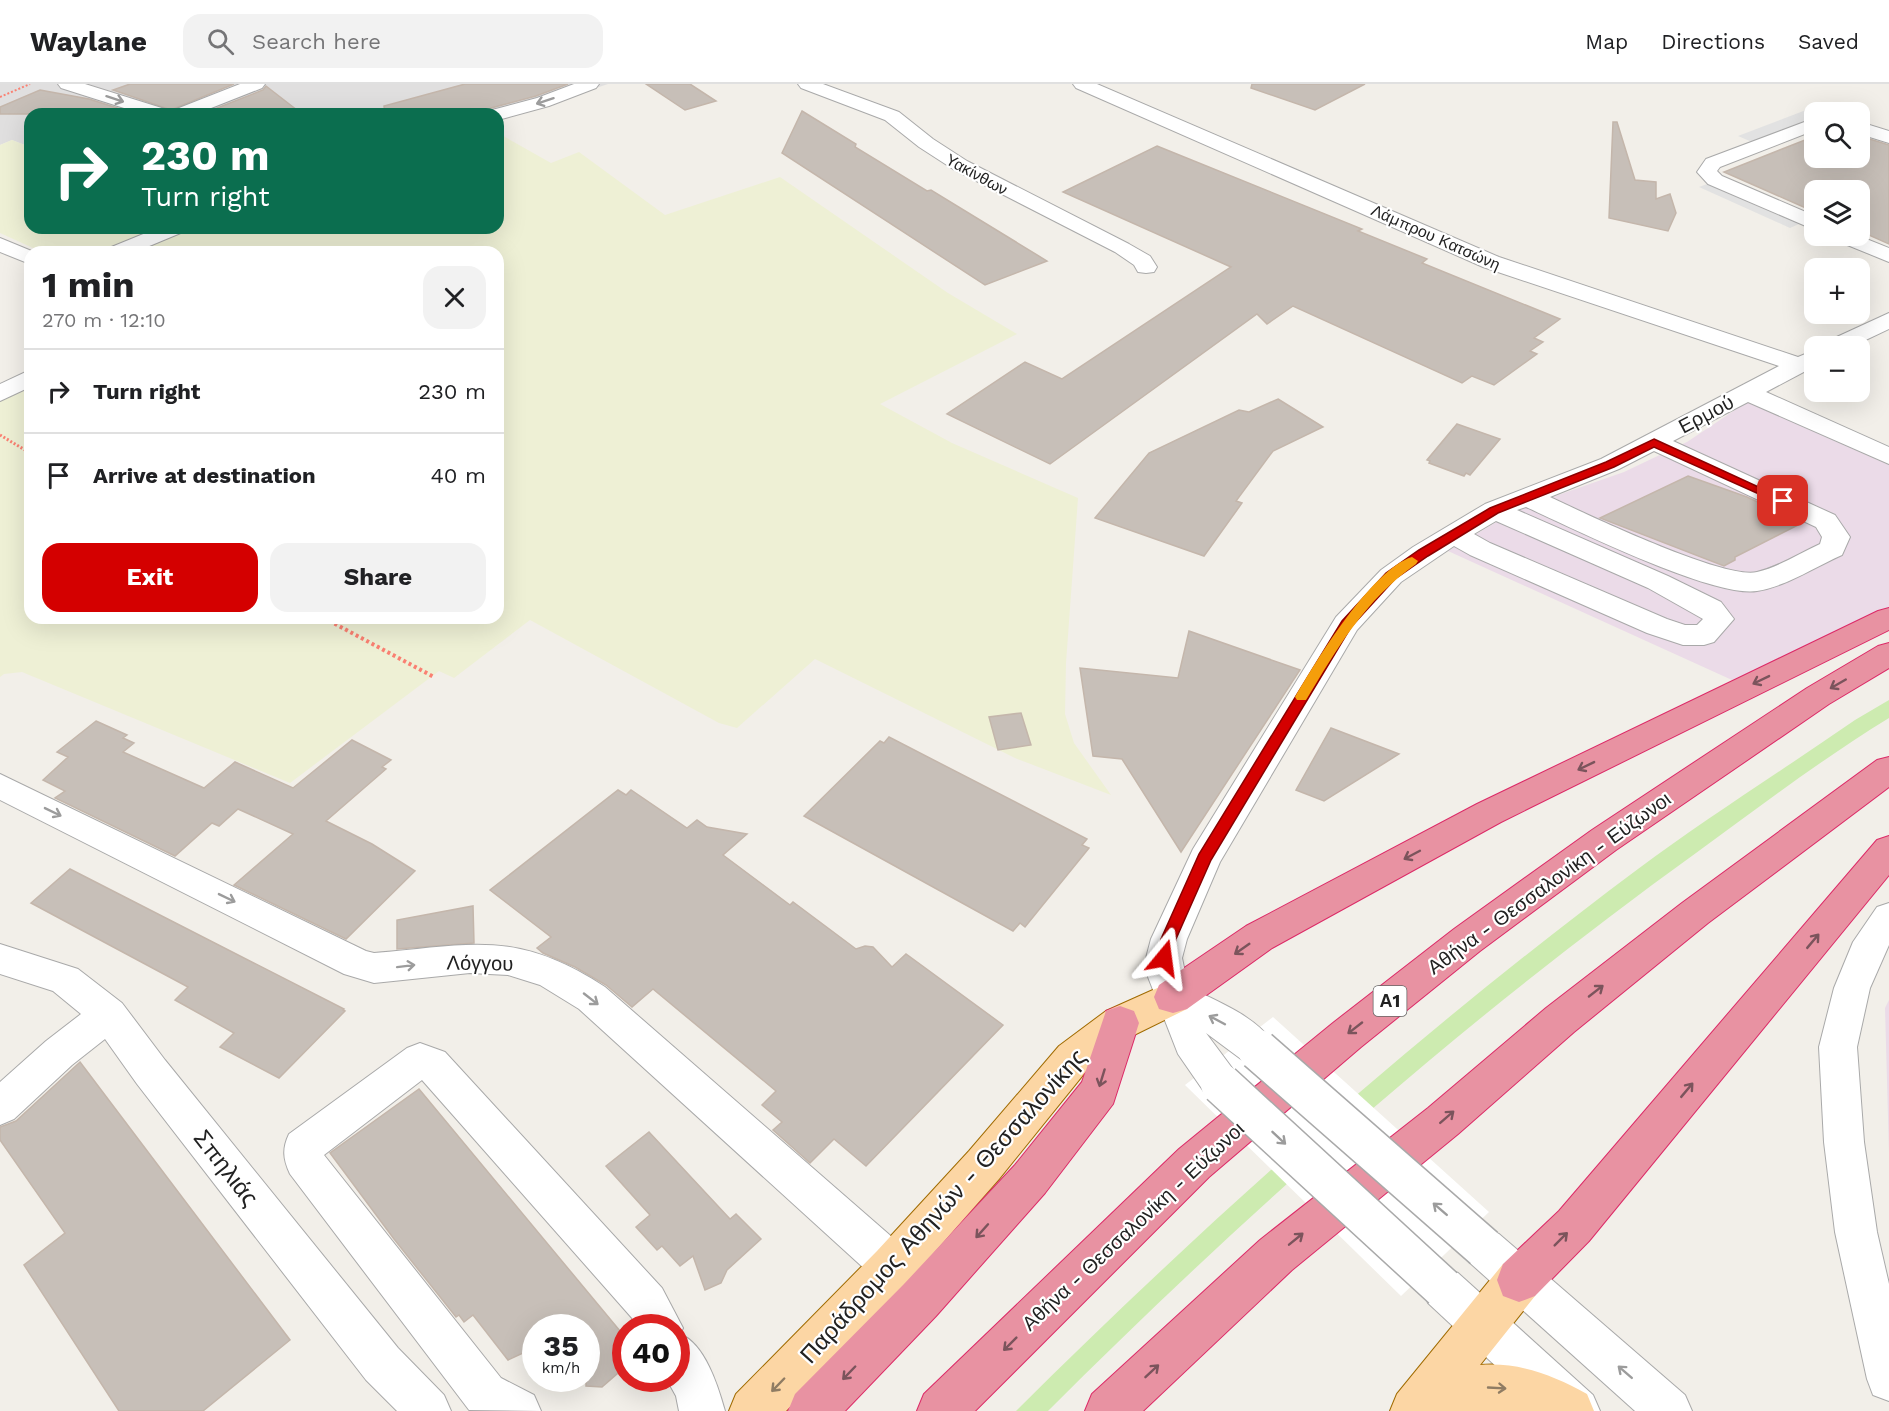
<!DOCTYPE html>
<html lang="en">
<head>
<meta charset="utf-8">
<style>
	body { margin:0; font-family:"Work Sans",sans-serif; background:#f2f2f2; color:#202124; height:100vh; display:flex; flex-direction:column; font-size:22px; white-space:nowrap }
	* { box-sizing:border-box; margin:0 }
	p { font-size:20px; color:#757577 }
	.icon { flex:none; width:33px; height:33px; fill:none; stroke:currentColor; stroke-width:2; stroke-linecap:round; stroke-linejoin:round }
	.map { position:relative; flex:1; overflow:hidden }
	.panel { position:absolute; left:24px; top:162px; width:480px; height:378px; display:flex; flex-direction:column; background:#fff; border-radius:18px; box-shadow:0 6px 24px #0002 }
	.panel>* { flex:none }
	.guide { position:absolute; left:24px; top:24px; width:480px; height:126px; border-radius:18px; box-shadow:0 6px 24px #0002; background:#0b6e4f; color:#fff; overflow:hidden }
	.fabs { position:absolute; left:1804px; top:18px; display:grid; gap:12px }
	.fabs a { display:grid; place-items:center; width:66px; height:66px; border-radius:12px; background:#fff; box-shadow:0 6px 24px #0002; font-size:30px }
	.speed { position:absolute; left:522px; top:1230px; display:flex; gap:12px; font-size:30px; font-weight:700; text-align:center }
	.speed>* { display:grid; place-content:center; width:78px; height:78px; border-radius:50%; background:#fff; box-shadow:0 6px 24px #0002; line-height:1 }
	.speed small { font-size:15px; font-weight:400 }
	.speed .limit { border:9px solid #d22; background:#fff; color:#111 }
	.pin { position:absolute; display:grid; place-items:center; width:51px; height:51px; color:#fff; margin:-26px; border-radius:12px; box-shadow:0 3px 9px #0006 }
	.me { position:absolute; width:66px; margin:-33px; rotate:16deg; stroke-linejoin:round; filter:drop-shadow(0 0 4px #0008) }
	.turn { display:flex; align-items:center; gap:21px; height:126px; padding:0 18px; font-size:27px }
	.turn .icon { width:78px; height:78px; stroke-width:2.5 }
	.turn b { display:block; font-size:42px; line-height:51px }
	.round { display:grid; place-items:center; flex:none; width:63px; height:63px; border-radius:18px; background:#f2f2f2 }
	.summary { display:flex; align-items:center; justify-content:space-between; height:102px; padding:0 18px }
	h1 { font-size:36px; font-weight:700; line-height:45px }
	.cta { display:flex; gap:12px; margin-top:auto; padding:12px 18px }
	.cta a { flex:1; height:69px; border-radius:18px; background:#d40000; color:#fff; font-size:24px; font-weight:700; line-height:69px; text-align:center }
	.cta a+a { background:#f2f2f2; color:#202124 }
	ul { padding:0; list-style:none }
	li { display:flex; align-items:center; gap:18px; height:84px; padding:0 18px; border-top:2px solid #e0e0e0 }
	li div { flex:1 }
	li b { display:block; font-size:22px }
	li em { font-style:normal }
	header { display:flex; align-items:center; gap:36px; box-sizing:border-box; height:84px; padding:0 30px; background:#fff; border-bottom:2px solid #e0e0e0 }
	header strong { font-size:28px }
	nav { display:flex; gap:33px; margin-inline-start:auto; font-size:21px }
	.search { width:420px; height:54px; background:#f2f2f2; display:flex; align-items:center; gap:15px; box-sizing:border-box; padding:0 21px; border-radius:18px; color:#757577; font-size:22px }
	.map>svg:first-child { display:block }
</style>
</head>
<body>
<header>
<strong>Waylane</strong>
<div class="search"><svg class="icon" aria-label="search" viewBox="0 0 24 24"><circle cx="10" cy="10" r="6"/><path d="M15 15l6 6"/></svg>Search here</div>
<nav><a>Map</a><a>Directions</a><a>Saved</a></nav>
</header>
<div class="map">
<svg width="1889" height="1327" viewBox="0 0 1889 1327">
	<rect width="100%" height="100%" fill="#f2efe9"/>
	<path fill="#e0dfdf" d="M0,0H608L551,19L498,30H30V63L12,56L0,61Z"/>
	<g fill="#ebdbe8">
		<path d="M1747,318L1889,381V528L1732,596L1448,467L1518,425L1624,388L1687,358Z"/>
		<path d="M1889,916V1069L1885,924Z"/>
	</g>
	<g fill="#eef0d5">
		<path d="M498,49L551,79L579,68L665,131L780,93L948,209L1017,250L880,320L952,359L1078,414L1066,579L1065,630L1074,659L1111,711L1015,674L815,575L737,644L719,639L530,536L454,594L439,587L290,699L22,588L4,590L0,593V316L30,300V534H498V168H132L188,144H498Z"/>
		<path d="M12,56L30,63V144H166L107,168H42L0,149V61Z"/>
	</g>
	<path fill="#cdebb0" d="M1889,616V634C1822,675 1759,723 1696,769C1464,936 1250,1125 1048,1327H1016C1211,1133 1418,949 1638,785C1708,733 1783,686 1855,636Z"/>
	<g fill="#e2e2e2">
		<path d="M1806,26L1815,30V33L1752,58L1738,52Z"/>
		<path d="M1710,99L1801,139L1790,144L1699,103Z"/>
	</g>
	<path fill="#fff" d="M1273,933L1489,1128L1401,1212L1185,1001Z"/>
	<g fill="#c7bfb8" stroke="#c4b6ab" stroke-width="1.5">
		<path d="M130,0H234L171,26L113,6Z"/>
		<path d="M465,0H568L536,12L491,24L487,30H385L384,22Z"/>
		<path d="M646,0H690L716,17L685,26Z"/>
		<path d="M1252,0H1365L1315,26L1251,4Z"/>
		<path d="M266,2L302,30H202L263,6Z"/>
		<path d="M40,6L89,15L136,30H0V23Z"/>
		<path d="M802,27L856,60L855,63L927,107L931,106L1047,177L985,201L782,69Z"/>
		<path d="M1613,38H1617L1635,96L1656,98V115L1670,110L1676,129L1668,147L1609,134Z"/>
		<path d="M1815,52V74H1860V52L1889,61V160L1860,147V106H1815V128L1724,88Z"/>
		<path d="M1157,62L1362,145L1358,147L1427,175L1422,179L1560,235L1534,254L1543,258L1530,267L1537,270L1494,301L1472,292L1462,299L1293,222L1267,240L1257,230L1050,380L947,330L1025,278L1062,295L1231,183L1063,108Z"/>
		<path d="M1278,315L1323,343L1273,367L1236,417L1242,419L1204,472L1095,434L1149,369L1239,326L1249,328Z"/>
		<path d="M1457,340L1500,355L1470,391L1466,389L1464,392L1429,379L1430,377L1427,376Z"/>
		<path d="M1688,392L1747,413L1802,439L1735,473V476L1724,482L1600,434Z"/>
		<path d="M1189,547L1300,586L1181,768L1122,675L1093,672L1080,584L1178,594Z"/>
		<path d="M1021,629L1031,661L998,666L989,633Z"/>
		<path d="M96,637L127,651L123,654L134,659L123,668L204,704L235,678L293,704L352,656L391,676L382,683L386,685L326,737L372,760L415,787L346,855L234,801L293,750L238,725L219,742L212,739L175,772L55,714L65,707L43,696L68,673L57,668Z"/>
		<path d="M1331,644L1399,670L1324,717L1296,706Z"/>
		<path d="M889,653L1087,755L1082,761L1089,764L1025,843L1020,839L1013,847L804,732L880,657L884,659Z"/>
		<path d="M618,706L626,711L631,706L687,744L697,736L707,743L747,750L723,771L790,821L793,818L856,865L865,862L873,863L892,883L906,870L1003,941L866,1082L834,1055L810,1079L773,1046L782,1038L762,1021L776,1007L653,905L632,923L606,901L575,883L543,869L537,864L551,853L490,806Z"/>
		<path d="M70,785L344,925L343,926L345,927L279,994L220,963L234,949L175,916L188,903L31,819Z"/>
		<path d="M473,822L474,859L397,865V836Z"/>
		<path d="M80,978L290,1256L203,1327H119L24,1181L65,1149L0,1056V1043L16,1037Z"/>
		<path d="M419,1005L625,1253L618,1289L602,1303L586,1302V1244H536V1263L508,1276L473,1231L464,1238L459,1231L456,1233L394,1155L330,1069Z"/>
		<path d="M649,1048L730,1135L736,1130L761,1155L727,1186L721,1199L705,1206L693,1172L680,1182L662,1162L657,1166L636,1143L650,1131L606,1082Z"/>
	</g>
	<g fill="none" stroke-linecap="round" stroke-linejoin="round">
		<g stroke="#a9a9a9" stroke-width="2">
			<g id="minor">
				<path d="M58,0H85L168,26L171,30L174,26L240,0H265L262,4L196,30H143L61,4Z"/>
				<path d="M574,0H599L596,4L549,22L498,36V30H489L492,26L537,14Z"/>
				<path d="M798,0H823L899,28L933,55L967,77L1129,160L1150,172L1157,183L1154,188L1146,189L1138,188L1134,181L1115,168L953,85L919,63L885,36L801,4Z"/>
				<path d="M1073,0H1097L1499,173L1798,273L1815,266V282L1766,308L1889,363V380L1748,318L1673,357L1835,431L1850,453L1842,471C1815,483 1787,502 1757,507C1713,514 1572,444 1526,423L1517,426L1668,492L1721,518L1734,535L1714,558L1704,561H1683L1647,549L1470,471L1454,462L1401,498L1357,546L1220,778L1187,855L1182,874L1188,903C1218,918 1262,934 1277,966L1271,978L1258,983L1245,978L1206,949L1235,988L1240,1000L1235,1012L1221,1017L1207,1012L1178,970L1148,893L1146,874L1151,855L1193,765L1336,533L1381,486L1413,463L1485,420L1601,375L1779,282L1483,183L1076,4ZM1654,367L1816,443L1822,453L1820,460C1800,469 1779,483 1757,488C1724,496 1586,430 1550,413L1619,385ZM1496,437L1648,504L1703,535L1697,541H1685L1667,535L1490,459L1474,450Z"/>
				<path d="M1815,34V46L1720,83L1717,87L1722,92L1815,132V146L1708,100L1697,88L1706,75Z"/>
				<path d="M1860,38L1889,47V59L1860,50Z"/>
				<path d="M158,144H186L183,148L135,168H105L109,164Z"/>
				<path d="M1832,152H1859L1889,164V178L1835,156Z"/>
				<path d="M0,154L34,168H30V180L0,168Z"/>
				<path d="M1889,229V245L1853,262H1824L1828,257Z"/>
				<path d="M30,286V303L0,317V300Z"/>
				<path d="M0,690L366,867L374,869C472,861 516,845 605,903L908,1167L914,1182L908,1197L893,1203L878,1197L579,925L540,901L508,891L470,889L374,899L344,890L0,716Z"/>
				<path d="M1889,819V861L1870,904L1857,963L1864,1058L1877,1148L1889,1200V1317L1873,1311L1867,1295L1835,1148L1824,1058L1819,963L1834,904L1853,858L1877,823Z"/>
				<path d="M0,860L78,885L122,919L165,976L398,1264L444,1311L451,1327H397L366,1296L137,1000L105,955L72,981L14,1035L0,1041V998L46,957L81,930L53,907L0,890Z"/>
				<path d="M420,959L445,968L662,1204L683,1244L680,1250C705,1260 718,1302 725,1327H679L676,1312L666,1294H676V1244H637L632,1234L422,996L324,1071L501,1294L534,1311L541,1327L469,1326L290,1090C283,1075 282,1065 289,1050L407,964Z"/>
				<path d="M1484,1144L1499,1150L1685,1311L1692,1327H1635L1469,1178L1463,1164L1469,1150Z"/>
				<path d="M1443,1183L1458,1189L1593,1311L1600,1327H1544L1428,1219L1422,1204L1428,1189Z"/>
			</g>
		</g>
		<g stroke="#a06b00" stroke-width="2">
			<g id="major">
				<path d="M1173,897L1187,901L1192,913L1187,925L1134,951L1087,986L999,1095L909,1197L786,1327H729L736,1310L877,1167L969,1067L1059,962L1106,927Z"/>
				<path d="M1519,1174L1535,1180L1541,1196L1535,1212L1480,1281C1520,1278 1553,1291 1587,1310L1594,1327H1390L1397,1310L1503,1180Z"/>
			</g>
		</g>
		<g stroke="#dc2a67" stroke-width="2">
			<g id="highway">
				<path d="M1889,524V546L1501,738L1272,864L1187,925L1173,929L1159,925L1154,913L1159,901L1246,842L1477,720L1878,527Z"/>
				<path d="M1889,559V584L1829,620L1616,766L1480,867L1361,963L1209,1093L975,1327H917L924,1310L1179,1065L1333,939L1454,845L1592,746L1807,604L1878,562Z"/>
				<path d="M1889,673V703L1708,839L1574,948L1458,1050L1292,1186L1143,1327H1085L1092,1310L1260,1156L1428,1024L1546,924L1682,819L1877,676Z"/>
				<path d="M1889,752V791L1589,1157L1535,1212L1519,1218L1503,1212L1497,1196L1503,1180L1559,1127L1877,756Z"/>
				<path d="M1120,922L1134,927L1139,939L1113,1020L1045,1109L936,1232L845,1327H788L795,1310L904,1200L1015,1081L1082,998L1106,927Z"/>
			</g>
		</g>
		<path stroke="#fa8072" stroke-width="2" stroke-dasharray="2 2" stroke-linecap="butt" d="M0,13L30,0"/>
		<path stroke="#fa8072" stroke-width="3" stroke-dasharray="2 2" stroke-linecap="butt" d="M0,351L30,369"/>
		<path stroke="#fa8072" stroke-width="4" stroke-dasharray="3 3" stroke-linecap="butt" d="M324,534L434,593"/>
		<use href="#minor" fill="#fff" fill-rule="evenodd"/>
		<use href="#major" fill="#fcd6a4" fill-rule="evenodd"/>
		<use href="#highway" fill="#e892a2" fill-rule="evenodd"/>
		<g stroke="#a9a9a9" stroke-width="43" stroke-linecap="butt">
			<g id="minor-bridge">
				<path d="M1258,966L1484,1164"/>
				<path d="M1221,1000L1443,1204"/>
			</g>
		</g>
		<use href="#minor-bridge" stroke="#fff" stroke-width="40"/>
	</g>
	<defs><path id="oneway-shaft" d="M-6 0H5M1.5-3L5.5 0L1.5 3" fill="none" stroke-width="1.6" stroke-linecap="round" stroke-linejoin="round" transform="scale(1.5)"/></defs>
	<g stroke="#9c9c9c">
		<use href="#oneway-shaft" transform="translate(115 15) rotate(18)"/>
		<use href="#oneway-shaft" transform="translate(545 17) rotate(162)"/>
		<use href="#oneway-shaft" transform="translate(53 728) rotate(26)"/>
		<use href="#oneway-shaft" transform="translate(227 814) rotate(26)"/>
		<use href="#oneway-shaft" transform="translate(406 882) rotate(-7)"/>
		<use href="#oneway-shaft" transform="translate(591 915) rotate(38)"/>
		<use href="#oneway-shaft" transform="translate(1217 936) rotate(-152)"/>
		<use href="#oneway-shaft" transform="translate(1279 1054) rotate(43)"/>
		<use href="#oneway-shaft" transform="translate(1440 1125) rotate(-139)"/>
		<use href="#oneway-shaft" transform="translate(1625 1288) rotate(-139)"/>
	</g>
	<g stroke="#7b545c">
		<use href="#oneway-shaft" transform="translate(1761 596) rotate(154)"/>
		<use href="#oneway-shaft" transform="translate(1838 600) rotate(150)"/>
		<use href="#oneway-shaft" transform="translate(1586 682) rotate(154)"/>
		<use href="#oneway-shaft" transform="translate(1412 771) rotate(152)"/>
		<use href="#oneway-shaft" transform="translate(1813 857) rotate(-50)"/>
		<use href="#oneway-shaft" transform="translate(1242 865) rotate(145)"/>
		<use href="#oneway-shaft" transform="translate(1596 907) rotate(-38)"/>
		<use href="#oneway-shaft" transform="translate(1355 944) rotate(142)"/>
		<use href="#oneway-shaft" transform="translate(1102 994) rotate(107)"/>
		<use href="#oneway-shaft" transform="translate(1687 1006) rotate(-50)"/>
		<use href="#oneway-shaft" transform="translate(1447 1033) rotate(-41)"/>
		<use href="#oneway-shaft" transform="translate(982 1147) rotate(132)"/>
		<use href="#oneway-shaft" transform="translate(1296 1155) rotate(-39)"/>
		<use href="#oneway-shaft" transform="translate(1561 1155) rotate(-45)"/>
		<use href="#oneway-shaft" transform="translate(1010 1260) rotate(135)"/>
		<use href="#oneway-shaft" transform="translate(1152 1287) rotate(-43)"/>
		<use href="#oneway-shaft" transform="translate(849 1289) rotate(134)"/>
	</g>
	<g stroke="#8f7c63">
		<use href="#oneway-shaft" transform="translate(778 1301) rotate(134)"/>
		<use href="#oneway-shaft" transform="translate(1497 1304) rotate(3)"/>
	</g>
	<path fill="#d40000" stroke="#8a0000" stroke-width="1.5" d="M1654,355L1789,417L1787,419H1779L1654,363L1614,383L1498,429L1428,472L1395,495L1351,543L1211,776L1176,855L1170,879L1164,881L1159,879L1157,874L1161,855L1199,770L1342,537L1386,489L1419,466L1490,424L1606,378Z"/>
	<path fill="#f59e0b" d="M1412,473L1418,477L1416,480C1365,516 1338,563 1306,616H1297L1295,613C1316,577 1372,485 1412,473Z"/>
	<g text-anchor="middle" stroke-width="4.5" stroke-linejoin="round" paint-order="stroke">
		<g font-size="16" fill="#222" stroke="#fff">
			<text transform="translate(977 90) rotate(29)" y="6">Υακίνθων</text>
			<text transform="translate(1436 153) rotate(24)" y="6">Λάμπρου Κατσώνη</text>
		</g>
		<rect fill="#fff" stroke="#646464" stroke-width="1.5" x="1373.5" y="902" width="33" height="30" rx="4.5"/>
		<g font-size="18" font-weight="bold" fill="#222">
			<text x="1390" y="923">Α1</text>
		</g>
		<g font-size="20" fill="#222" stroke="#fff">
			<text transform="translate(1706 330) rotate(-28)" y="7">Ερμού</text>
			<text transform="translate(1549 799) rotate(-36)" y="7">Αθήνα - Θεσσαλονίκη - Εύζωνοι</text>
			<text transform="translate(480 879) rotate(1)" y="7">Λόγγου</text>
			<text transform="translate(1133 1142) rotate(-43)" y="7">Αθήνα - Θεσσαλονίκη - Εύζωνοι</text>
		</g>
		<g font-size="24" fill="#222" stroke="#fff">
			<text transform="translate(226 1084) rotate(52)" y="8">Σπηλιάς</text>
			<text transform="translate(943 1122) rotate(-48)" y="8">Παράδρομος Αθηνών - Θεσσαλονίκης</text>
		</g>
	</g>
</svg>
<div class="fabs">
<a><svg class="icon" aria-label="search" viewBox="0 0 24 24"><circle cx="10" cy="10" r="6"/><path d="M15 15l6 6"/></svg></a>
<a><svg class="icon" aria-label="layers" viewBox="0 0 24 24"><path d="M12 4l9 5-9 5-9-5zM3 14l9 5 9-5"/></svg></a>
<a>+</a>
<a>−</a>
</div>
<div class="speed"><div>35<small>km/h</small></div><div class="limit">40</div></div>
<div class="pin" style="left:1783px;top:417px;background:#d93025"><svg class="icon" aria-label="arrive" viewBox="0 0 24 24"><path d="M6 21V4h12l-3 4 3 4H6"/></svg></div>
<svg class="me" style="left:1164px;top:874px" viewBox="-20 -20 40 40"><path d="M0-17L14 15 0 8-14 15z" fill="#d40000" stroke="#fff" stroke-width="4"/></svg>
<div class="guide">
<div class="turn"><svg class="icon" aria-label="right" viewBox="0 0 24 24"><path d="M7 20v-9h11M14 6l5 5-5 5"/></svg><div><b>230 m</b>Turn right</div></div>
</div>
<section class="panel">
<div class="summary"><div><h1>1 min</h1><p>270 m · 12:10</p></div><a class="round"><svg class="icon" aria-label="close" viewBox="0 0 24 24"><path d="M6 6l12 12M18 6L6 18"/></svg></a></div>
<ul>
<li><svg class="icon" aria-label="right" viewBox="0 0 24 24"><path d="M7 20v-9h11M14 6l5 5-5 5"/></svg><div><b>Turn right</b></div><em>230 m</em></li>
<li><svg class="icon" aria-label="arrive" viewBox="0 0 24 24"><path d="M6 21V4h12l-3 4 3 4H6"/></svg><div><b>Arrive at destination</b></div><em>40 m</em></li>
</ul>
<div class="cta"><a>Exit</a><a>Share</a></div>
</section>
</div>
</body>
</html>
